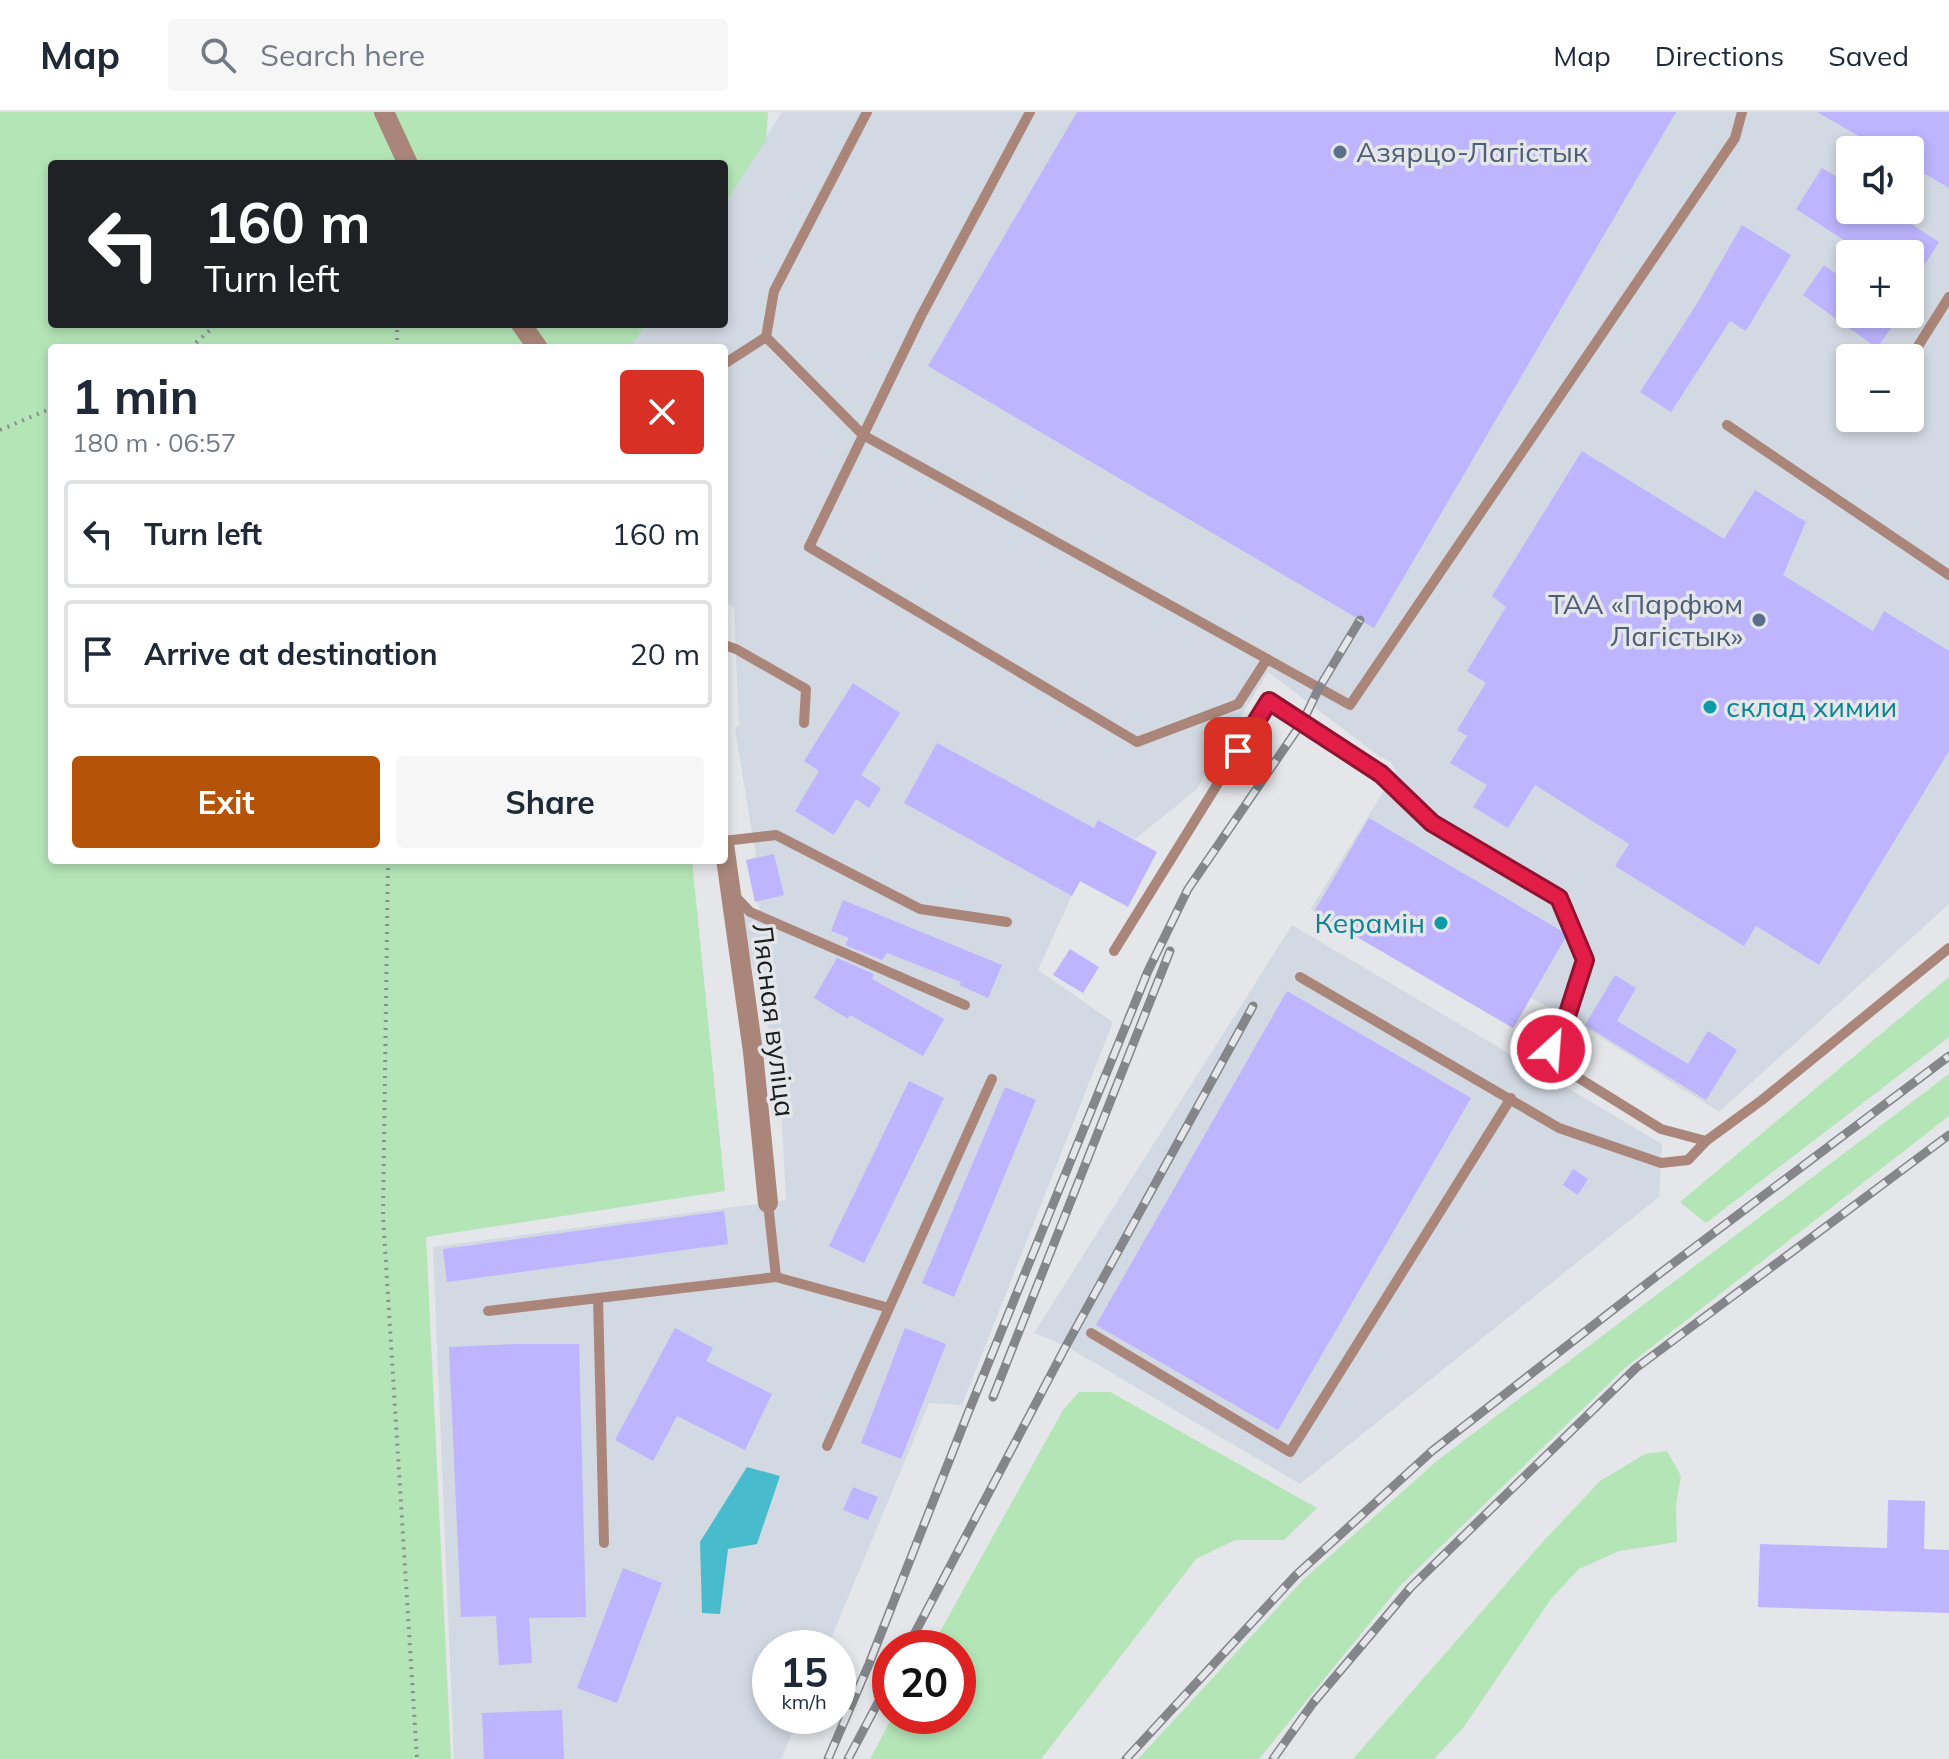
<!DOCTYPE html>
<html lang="en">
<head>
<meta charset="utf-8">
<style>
	body { margin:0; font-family:Mulish,sans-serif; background:#f6f6f7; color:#1f2937; height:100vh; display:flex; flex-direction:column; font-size:30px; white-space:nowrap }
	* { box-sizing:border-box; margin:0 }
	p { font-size:26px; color:#747a83 }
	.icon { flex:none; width:44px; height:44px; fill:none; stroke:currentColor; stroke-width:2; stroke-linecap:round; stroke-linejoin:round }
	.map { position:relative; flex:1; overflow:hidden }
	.sheet { position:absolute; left:48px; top:232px; width:680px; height:520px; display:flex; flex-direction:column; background:#fff; border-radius:8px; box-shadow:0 4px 12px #0003 }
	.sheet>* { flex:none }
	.hud { position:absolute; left:48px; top:48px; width:680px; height:168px; border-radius:8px; box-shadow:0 4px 12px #0003; background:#202124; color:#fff; overflow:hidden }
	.buttons { position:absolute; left:1836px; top:24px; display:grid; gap:16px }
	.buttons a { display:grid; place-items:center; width:88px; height:88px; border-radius:8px; background:#fff; box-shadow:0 4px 12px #0003; font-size:40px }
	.speed { position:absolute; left:752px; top:1518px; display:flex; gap:16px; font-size:40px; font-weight:700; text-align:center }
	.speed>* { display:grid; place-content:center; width:104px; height:104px; border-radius:50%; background:#fff; box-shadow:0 4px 12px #0003; line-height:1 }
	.speed small { font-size:20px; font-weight:400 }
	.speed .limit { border:12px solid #d22; background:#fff; color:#111 }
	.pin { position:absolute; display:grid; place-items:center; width:68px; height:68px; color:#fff; margin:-34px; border-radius:16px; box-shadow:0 4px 12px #0006 }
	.me { position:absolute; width:88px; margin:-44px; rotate:26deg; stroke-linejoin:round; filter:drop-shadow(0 0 6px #0008) }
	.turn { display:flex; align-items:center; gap:28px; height:168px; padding:0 24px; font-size:36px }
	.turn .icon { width:104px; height:104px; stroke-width:2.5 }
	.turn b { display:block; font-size:56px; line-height:68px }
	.round { display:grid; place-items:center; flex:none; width:84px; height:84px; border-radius:8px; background:#f6f6f7 }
	.summary { display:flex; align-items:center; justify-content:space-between; height:136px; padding:0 24px }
	h1 { font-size:48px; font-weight:700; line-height:60px }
	.button { display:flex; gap:16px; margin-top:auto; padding:16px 24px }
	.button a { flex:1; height:92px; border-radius:8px; background:#b45309; color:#fff; font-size:32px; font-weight:700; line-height:92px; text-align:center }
	.button a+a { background:#f6f6f7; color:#1f2937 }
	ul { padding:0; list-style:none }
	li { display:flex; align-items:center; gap:24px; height:108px; margin:0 16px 12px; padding:0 8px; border:4px solid #e0e1e3; border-radius:8px }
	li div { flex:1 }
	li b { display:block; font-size:30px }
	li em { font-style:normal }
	header { display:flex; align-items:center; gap:48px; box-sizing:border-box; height:112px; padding:0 40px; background:#fff; border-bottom:2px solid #e0e1e3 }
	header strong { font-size:38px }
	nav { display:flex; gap:44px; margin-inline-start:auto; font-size:28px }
	.search { width:560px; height:72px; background:#f6f6f7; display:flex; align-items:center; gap:20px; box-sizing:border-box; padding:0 28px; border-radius:8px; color:#747a83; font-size:30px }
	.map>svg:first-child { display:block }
</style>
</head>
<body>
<header>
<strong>Map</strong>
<div class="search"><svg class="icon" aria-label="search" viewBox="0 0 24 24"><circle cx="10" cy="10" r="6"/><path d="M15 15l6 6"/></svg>Search here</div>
<nav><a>Map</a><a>Directions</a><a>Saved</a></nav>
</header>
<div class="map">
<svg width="1949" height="1647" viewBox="0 0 1949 1647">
	<rect width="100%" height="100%" fill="#e4e6ea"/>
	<g fill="#d2d9e2" fill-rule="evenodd">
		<path d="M782,0H1949V792L1719,1000L1567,904L1531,886L1513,916L1311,797L1396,659L1390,649L1380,645L1268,560L1196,678L1135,727L1098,708L1094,716L1089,756L1073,781L1038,858L1113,910L962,1293L929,1291L827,1536H770V1604H799L781,1647H454L433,1135L786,1088L779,957L739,801L760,798L746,748L756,745L735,617L739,612L734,496L724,489V236H630L646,212H724V93ZM1850,38H1910V98H1850ZM1850,142H1910V202H1850ZM1850,246H1910V306H1850Z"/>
		<path d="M1292,813L1662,1032L1659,1085L1300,1372L1066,1234L1034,1221Z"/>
	</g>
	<g fill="#b4e5b7">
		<path d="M0,0H768L766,28L724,93V52H52V212H646L630,236H52V748H692L725,1079L426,1125L451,1647H0Z"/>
		<path d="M1949,865V925L1706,1111L1680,1090Z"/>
		<path d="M1949,962V1004L1626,1255L1400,1474L1259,1647H1138L1304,1467L1438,1348Z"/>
		<path d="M1079,1280H1110L1317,1396L1284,1428H1235L1196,1447L1041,1647H870L893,1604H958V1536H931L1063,1298Z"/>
		<path d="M1667,1339L1681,1364L1676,1394L1677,1430L1619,1439L1579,1457L1551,1487L1463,1616L1434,1647H1353L1539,1434L1600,1369L1645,1342Z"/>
	</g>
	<path fill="#48bccd" d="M747,1355L780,1364L757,1432L728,1437L720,1502L702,1501L700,1430Z"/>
	<g fill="#beb4ff">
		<path d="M1077,0H1676L1374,516L928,254Z"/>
		<path d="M1817,0H1949V76L1910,53V38H1883Z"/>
		<path d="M1822,56L1850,73V98H1889L1939,130L1910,176V142H1865L1796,97Z"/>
		<path d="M1742,113L1791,143L1746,219L1730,209L1671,300L1640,280L1698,190Z"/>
		<path d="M1824,153L1850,172V202H1901L1877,236L1803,183Z"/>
		<path d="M1582,339L1724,427L1755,378L1806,410L1783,463L1873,519L1884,499L1949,539V639L1819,853L1756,814L1744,834L1615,754L1629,732L1535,673L1508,716L1473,695L1487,673L1450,651L1467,624L1457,618L1486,571L1467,559L1506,495L1492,484Z"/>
		<path d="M853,571L900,601L861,663L881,676L869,696L856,687L834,723L795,699L819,659L804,649Z"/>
		<path d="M937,631L1094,716L1098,708L1157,740L1128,795L1080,769L1072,784L904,691Z"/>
		<path d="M1369,706L1565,821L1566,825L1513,916L1314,800Z"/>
		<path d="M774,742L784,783L755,790L746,748Z"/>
		<path d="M843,788L1002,853L988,886L959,873L961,870L887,841L882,848L845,833L849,826L831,819Z"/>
		<path d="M1070,837L1099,855L1083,881L1053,863Z"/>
		<path d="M837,846L874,862L872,867L944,907L923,944L850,903L848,907L814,886Z"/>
		<path d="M1615,863L1636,876L1617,909L1688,952L1708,919L1737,938L1706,988L1585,913Z"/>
		<path d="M1287,879L1471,986L1278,1318L1096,1213Z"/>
		<path d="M909,969L944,986L864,1151L829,1134Z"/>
		<path d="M1005,975L1036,988L954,1185L922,1171Z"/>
		<path d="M1573,1057L1588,1067L1578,1083L1563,1073Z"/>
		<path d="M724,1099L728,1132L447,1170L443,1137Z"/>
		<path d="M675,1216L713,1236L706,1249L772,1282L745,1338L677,1304L653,1349L615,1328Z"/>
		<path d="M905,1216L946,1232L901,1347L861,1331Z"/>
		<path d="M518,1232H579L586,1505L529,1506L532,1551L499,1553L496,1504L461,1505L449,1235Z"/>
		<path d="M853,1375L878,1385L868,1408L843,1398Z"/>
		<path d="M1888,1388L1925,1389L1924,1437L1949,1438V1501L1758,1495L1760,1432L1887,1436Z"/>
		<path d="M623,1456L662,1471L617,1591L577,1576Z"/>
		<path d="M562,1598L564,1647H484L482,1601Z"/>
	</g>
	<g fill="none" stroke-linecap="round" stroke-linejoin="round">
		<g stroke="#8b8c8f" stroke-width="4" stroke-dasharray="2 6" stroke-linecap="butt">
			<path d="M190,236L217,212"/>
			<path d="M397,236V212"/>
			<path d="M0,318L52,296"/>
			<path d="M388,748L383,1104L417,1647"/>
		</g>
		<g stroke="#aa867a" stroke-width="10">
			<path d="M1030,0L921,204L809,435L1137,630L1238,592L1267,547"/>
			<path d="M766,225L863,323L1350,593L1735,26L1742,0"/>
			<path d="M1910,247L1949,185"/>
			<path d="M724,252L766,225L774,179L867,0"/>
			<path d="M1727,313L1949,463"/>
			<path d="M724,533L736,537L806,577L804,611"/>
			<path d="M724,729L776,723L920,797L1007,810"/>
			<path d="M733,782L750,800L965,893"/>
			<path d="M1114,839L1269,589L1381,662L1432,711L1559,786L1585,848L1567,904L1549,921L1551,937L1561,955L1661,1017L1706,1029"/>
			<path d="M1300,865L1559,1016L1661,1051L1688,1048L1706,1029L1762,988L1949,836"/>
			<path d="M776,1165L889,1196"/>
			<path d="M598,1186L604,1431"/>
			<path d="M488,1199L776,1165L768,1091"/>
			<path d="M1091,1221L1290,1340L1511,986"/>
			<path d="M827,1334L992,967"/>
		</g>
		<g stroke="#aa867a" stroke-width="20">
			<path d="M384,0L408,52"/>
			<path d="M521,212L538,236"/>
			<path d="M724,732L753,940L768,1091"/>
		</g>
		<g stroke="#848689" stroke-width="9">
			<g id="rail">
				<path d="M993,1285L1170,839"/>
				<path d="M907,1536L1066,1234L1253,894"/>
				<path d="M828,1647L869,1552L968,1301L1148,859L1188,777L1303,609L1319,576L1360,508"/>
				<path d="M848,1647L890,1568"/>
				<path d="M1126,1647L1296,1463L1432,1339L1663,1159L1949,944"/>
				<path d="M1273,1647L1313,1591L1411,1475L1636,1256L1949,1023"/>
			</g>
		</g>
		<use href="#rail" stroke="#e4e6ea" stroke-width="6" stroke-dasharray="18" stroke-linecap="butt"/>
	</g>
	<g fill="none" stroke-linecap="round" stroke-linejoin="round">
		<g stroke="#92132f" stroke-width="20">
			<path id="route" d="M1238,639L1269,589L1381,662L1432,711L1559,786L1585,848L1567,904L1549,921L1551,937"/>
		</g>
		<use href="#route" stroke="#e11d48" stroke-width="14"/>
	</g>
	<g fill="#5c6f8a" stroke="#e4e6ea" stroke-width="3">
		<circle cx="1340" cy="40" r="8"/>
		<circle cx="1759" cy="508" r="8"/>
	</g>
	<g fill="#0f9aa8" stroke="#e4e6ea" stroke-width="3">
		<circle cx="1710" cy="595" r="8"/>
		<circle cx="1441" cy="811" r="8"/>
	</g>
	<g text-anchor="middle" stroke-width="7" stroke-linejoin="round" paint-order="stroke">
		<g font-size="28" fill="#4e5e75" stroke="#e4e6ea" text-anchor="start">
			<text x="1356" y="50">Азярцо-Лагістык</text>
			<text x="1743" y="502" text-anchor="end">ТАА «Парфюм<tspan x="1743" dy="32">Лагістык»</tspan></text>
		</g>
		<g font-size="28" fill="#0d838f" stroke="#e4e6ea" text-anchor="start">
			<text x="1726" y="605">склад химии</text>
			<text x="1425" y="821" text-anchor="end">Керамін</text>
		</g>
		<g font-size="28" fill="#1b1c1d" stroke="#e4e6ea">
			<text transform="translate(774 908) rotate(83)" y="10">Лясная вуліца</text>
		</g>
	</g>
</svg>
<div class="buttons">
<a><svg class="icon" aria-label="sound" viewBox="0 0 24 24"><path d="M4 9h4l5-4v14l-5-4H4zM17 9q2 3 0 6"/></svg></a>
<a>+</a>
<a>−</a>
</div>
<div class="speed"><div>15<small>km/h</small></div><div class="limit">20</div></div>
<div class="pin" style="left:1238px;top:639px;background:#d93025"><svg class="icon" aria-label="arrive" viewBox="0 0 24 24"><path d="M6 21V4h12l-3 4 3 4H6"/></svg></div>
<svg class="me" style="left:1551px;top:937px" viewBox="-20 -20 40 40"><circle r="17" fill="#e11d48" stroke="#fff" stroke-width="3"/><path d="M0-11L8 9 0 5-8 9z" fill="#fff"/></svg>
<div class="hud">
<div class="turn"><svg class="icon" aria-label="left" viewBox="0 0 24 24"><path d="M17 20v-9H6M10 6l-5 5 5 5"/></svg><div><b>160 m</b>Turn left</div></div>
</div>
<section class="sheet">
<div class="summary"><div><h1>1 min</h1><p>180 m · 06:57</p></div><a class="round" style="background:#d93025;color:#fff"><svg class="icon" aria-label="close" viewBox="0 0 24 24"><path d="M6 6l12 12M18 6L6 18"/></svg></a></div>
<ul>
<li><svg class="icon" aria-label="left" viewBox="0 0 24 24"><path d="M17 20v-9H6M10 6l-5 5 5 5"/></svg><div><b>Turn left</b></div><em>160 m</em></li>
<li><svg class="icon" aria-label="arrive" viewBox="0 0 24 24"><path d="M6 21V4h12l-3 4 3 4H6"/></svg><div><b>Arrive at destination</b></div><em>20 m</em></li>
</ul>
<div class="button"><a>Exit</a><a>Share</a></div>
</section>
</div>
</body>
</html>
